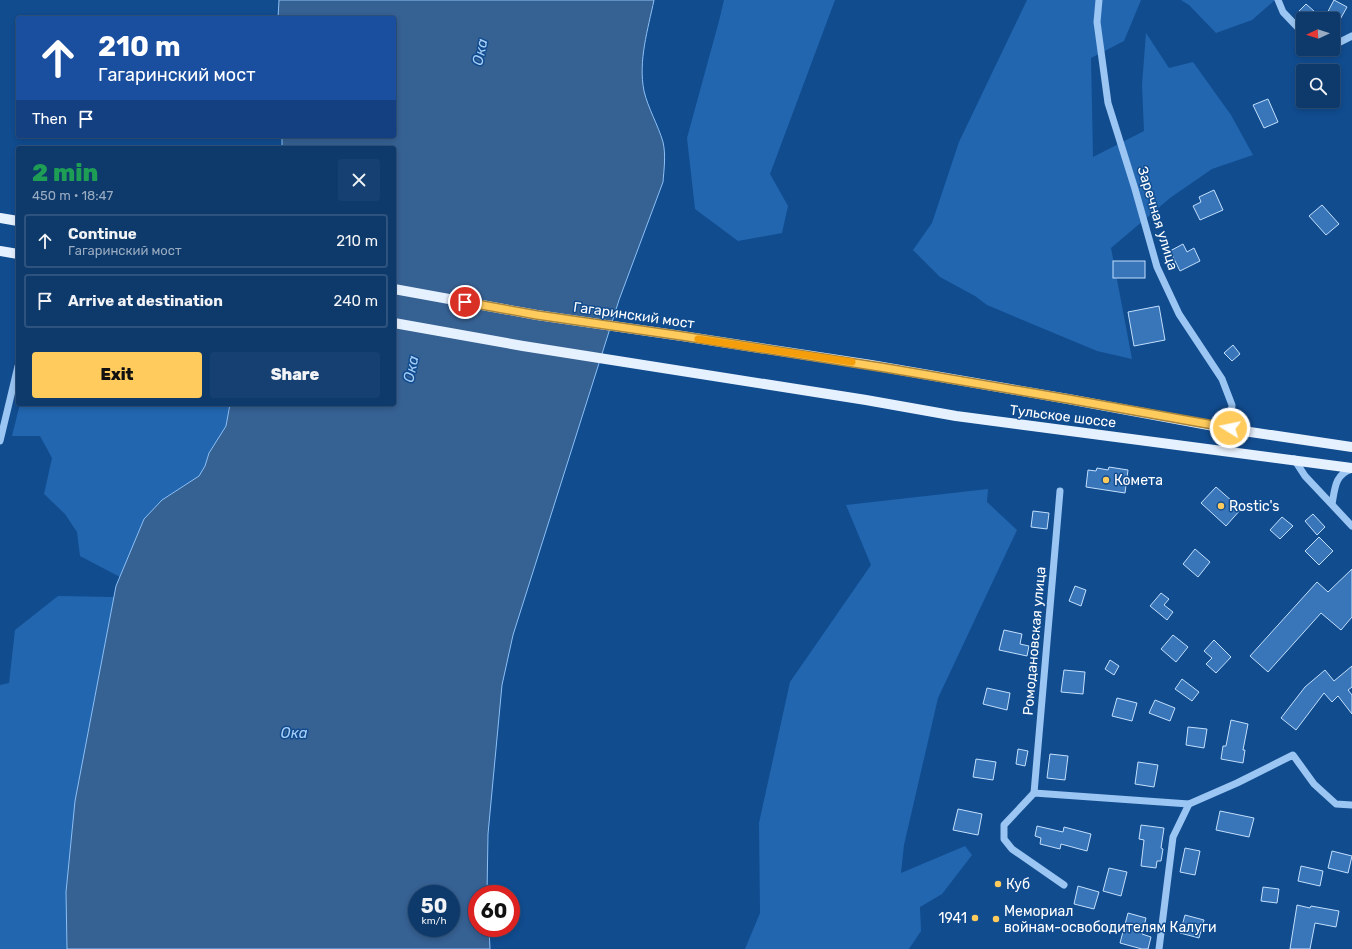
<!DOCTYPE html>
<html lang="en">
<head>
<meta charset="utf-8">
<style>
	body { margin:0; font-family:Rubik,sans-serif; background:#164071; color:#f1f3f6; height:100vh; display:flex; flex-direction:column; font-size:15px; white-space:nowrap }
	* { box-sizing:border-box; margin:0 }
	p { font-size:13px; color:#9aacc1 }
	.icon { flex:none; width:22px; height:22px; fill:none; stroke:currentColor; stroke-width:2; stroke-linecap:round; stroke-linejoin:round }
	.map { position:relative; flex:1; overflow:hidden }
	.side { position:absolute; left:16px; top:146px; width:380px; height:260px; display:flex; flex-direction:column; background:#0d396b; border-radius:4px; box-shadow:0 2px 6px #0003,0 0 0 1px #2d537e }
	.side>* { flex:none }
	.top-card { position:absolute; left:16px; top:16px; width:380px; height:122px; border-radius:4px; box-shadow:0 2px 6px #0003,0 0 0 1px #2d537e; background:#1a4fa0; color:#fff; overflow:hidden }
	.needle { width:26px; rotate:266deg }
	.fabs { position:absolute; left:1296px; top:12px; display:grid; gap:8px }
	.fabs a { display:grid; place-items:center; width:44px; height:44px; border-radius:4px; background:#0d396b; box-shadow:0 2px 6px #0003,0 0 0 1px #2d537e; font-size:20px }
	.speed { position:absolute; left:408px; top:885px; display:flex; gap:8px; font-size:20px; font-weight:700; text-align:center }
	.speed>* { display:grid; place-content:center; width:52px; height:52px; border-radius:50%; background:#0d396b; box-shadow:0 2px 6px #0003,0 0 0 1px #2d537e; line-height:1 }
	.speed small { font-size:10px; font-weight:400 }
	.speed .limit { border:6px solid #d22; background:#fff; color:#111 }
	.pin { position:absolute; display:grid; place-items:center; width:34px; height:34px; color:#fff; margin:-17px; border:2px solid #fff; border-radius:50%; box-shadow:0 1px 4px #0007 }
	.me { position:absolute; width:44px; margin:-22px; rotate:280deg; stroke-linejoin:round; filter:drop-shadow(0 0 3px #0008) }
	.turn { display:flex; align-items:center; gap:14px; height:84px; padding:0 16px; font-size:18px }
	.turn .icon { width:52px; height:52px; stroke-width:2.5 }
	.turn b { display:block; font-size:28px; line-height:34px }
	.then { display:flex; align-items:center; height:38px; padding:0 16px; background:#0003; gap:8px; font-size:15px }
	.round { display:grid; place-items:center; flex:none; width:42px; height:42px; border-radius:4px; background:#164071 }
	.overview { display:flex; align-items:center; justify-content:space-between; height:68px; padding:0 16px }
	h1 { font-size:24px; font-weight:800; line-height:30px; color:#1e9e55 }
	.action { display:flex; gap:8px; margin-top:auto; padding:8px 16px }
	.action a { flex:1; height:46px; border-radius:4px; background:#ffcb5c; color:#111; font-size:16px; font-weight:800; line-height:46px; text-align:center }
	.action a+a { background:#164071; color:#f1f3f6 }
	ul { padding:0; list-style:none }
	li { display:flex; align-items:center; gap:12px; height:54px; margin:0 8px 6px; padding:0 8px; border:2px solid #2d537e; border-radius:4px }
	li div { flex:1 }
	li b { display:block; font-size:15px }
	li em { font-style:normal }
	.map>svg:first-child { display:block }
</style>
</head>
<body>
<div class="map">
<svg width="1352" height="949" viewBox="0 0 1352 949">
	<rect width="100%" height="100%" fill="#114c8f"/>
	<g fill="#2266af">
		<path d="M724,0H835L770,174L788,206L782,233L738,241L695,209L687,138L719,21Z"/>
		<path d="M1027,0H1141L1124,41L1091,58L1093,157L1144,131L1142,85L1146,33L1169,68L1193,62L1231,115L1253,155L1212,169L1170,198L1111,248L1132,359L1097,351L987,305L975,296L940,277L913,250L932,223L959,142Z"/>
		<path d="M1181,0H1275L1252,20L1216,33L1189,5Z"/>
		<path d="M20,404H230L226,426L209,453L205,466L199,476L162,500L144,519L120,577L80,556L77,532L65,514L44,494L52,458L40,436H12Z"/>
		<path d="M988,489L987,502L1017,530L938,698L904,845L901,873L965,846L972,855L942,894L920,907L921,931L909,949H745L760,913L759,823L790,682L871,565L846,505Z"/>
		<path d="M58,596L114,597L75,801L66,892L67,949H0V685L9,683L15,630Z"/>
	</g>
	<path fill="#366193" stroke="#8cc0f6" fill-rule="evenodd" d="M279,0H654C648,29 638,61 644,91C648,108 658,125 663,142C666,155 664,169 663,182L619,300L513,635L502,685L488,834L487,894H477V928H489L490,949H67L66,892L75,801L116,586L144,519L162,500L199,476L205,466L209,453L226,426L230,404H394V148H282V136H394V18H278ZM417,894H451V928H417Z"/>
	<g fill="#3976b9" stroke="#c2dffd">
		<path d="M1334,0L1347,7L1333,32V19H1324Z"/>
		<path d="M1306,4L1323,19H1308L1299,11Z"/>
		<path d="M1268,99L1278,122L1264,128L1253,105Z"/>
		<path d="M1214,190L1223,210L1200,220L1193,206L1201,202L1199,197Z"/>
		<path d="M1322,205L1339,224L1326,235L1309,216Z"/>
		<path d="M1183,244L1187,252L1194,248L1200,261L1180,271L1170,251Z"/>
		<rect x="1113" y="261" width="32" height="17"/>
		<path d="M1159,306L1165,340L1134,346L1128,312Z"/>
		<path d="M1233,345L1240,354L1232,361L1224,353Z"/>
		<path d="M1109,467L1128,470L1125,493L1086,487L1088,470L1096,471L1097,468L1108,470Z"/>
		<path d="M1216,487L1241,509L1226,526L1201,503Z"/>
		<path d="M1033,511L1049,513L1047,529L1031,527Z"/>
		<path d="M1313,514L1325,527L1317,535L1305,521Z"/>
		<path d="M1282,517L1293,526L1280,539L1270,530Z"/>
		<path d="M1319,537L1333,551L1319,565L1305,551Z"/>
		<path d="M1195,549L1210,562L1198,577L1183,564Z"/>
		<path d="M1352,569V617L1341,630L1321,613L1268,672L1250,656L1317,582L1328,592Z"/>
		<path d="M1075,586L1086,590L1081,606L1069,601Z"/>
		<path d="M1161,593L1169,599L1164,605L1173,612L1167,620L1150,606Z"/>
		<path d="M1004,630L1022,634L1020,644L1029,646L1027,656L999,650Z"/>
		<path d="M1173,635L1188,647L1176,662L1161,649Z"/>
		<path d="M1214,640L1231,657L1216,673L1206,664L1212,658L1204,651Z"/>
		<path d="M1110,660L1119,666L1114,675L1105,669Z"/>
		<path d="M1352,666V687L1348,690L1352,695V714L1338,696L1332,702L1324,693L1296,730L1281,718L1305,687L1325,670L1334,681Z"/>
		<path d="M1064,670L1085,672L1083,694L1061,692Z"/>
		<path d="M1182,679L1199,692L1192,701L1175,689Z"/>
		<path d="M987,688L1010,693L1007,710L983,704Z"/>
		<path d="M1117,698L1137,703L1132,721L1112,716Z"/>
		<path d="M1155,700L1175,708L1170,721L1149,713Z"/>
		<path d="M1231,720L1248,724L1243,750H1245L1243,763L1221,759L1223,746H1226Z"/>
		<path d="M1188,727L1207,729L1204,748L1186,745Z"/>
		<path d="M1018,749L1028,751L1025,766L1016,764Z"/>
		<path d="M1050,754L1068,756L1065,780L1047,778Z"/>
		<path d="M976,759L996,762L993,780L973,777Z"/>
		<path d="M1138,762L1158,765L1154,787L1135,784Z"/>
		<path d="M958,809L982,814L978,835L953,830Z"/>
		<path d="M1220,811L1254,818L1249,837L1216,830Z"/>
		<path d="M1141,825L1164,828L1161,848L1163,849L1161,861H1157L1156,868L1141,866L1144,840L1139,839Z"/>
		<path d="M1037,826L1063,832L1064,827L1091,834L1087,851L1061,844L1060,849L1040,844L1041,838L1035,836Z"/>
		<path d="M1185,848L1200,851L1195,875L1180,872Z"/>
		<path d="M1332,851L1352,856L1348,873L1328,868Z"/>
		<path d="M1301,866L1323,871L1320,886L1298,881Z"/>
		<path d="M1109,868L1127,872L1121,896L1103,891Z"/>
		<path d="M1078,886L1099,892L1094,909L1074,904Z"/>
		<path d="M1263,887L1279,889L1277,903L1261,901Z"/>
		<path d="M1297,905L1310,908L1311,906L1339,911L1336,927L1315,923L1310,949H1290Z"/>
		<path d="M1128,913L1146,918L1142,934L1151,937L1148,949H1142L1120,943Z"/>
		<path d="M1185,915L1204,920L1199,938L1180,933Z"/>
	</g>
	<g fill="none" stroke-linecap="round" stroke-linejoin="round">
		<g stroke="#9bc5f2" stroke-width="7">
			<path d="M1099,0L1097,22L1108,103L1135,189L1157,267L1179,314L1222,379L1232,405L1230,429"/>
			<path d="M1278,0L1283,12L1303,33"/>
			<path d="M1333,45L1338,43L1352,36"/>
			<path d="M0,441L18,366"/>
			<path d="M1294,459L1305,476L1352,526"/>
			<path d="M1332,504C1335,488 1335,474 1352,469"/>
			<path d="M1034,793L1060,491"/>
			<path d="M1189,804L1237,783L1293,755L1314,784L1336,804L1352,805"/>
			<path d="M1064,885L1012,849L1004,839V825L1034,793L1189,804L1173,837L1159,949"/>
		</g>
		<g stroke="#e6f1ff" stroke-width="10">
			<path d="M0,218L18,221"/>
			<path d="M0,251L18,254"/>
			<path d="M394,289L537,315L682,336L871,365L1068,399L1230,429L1352,447"/>
			<path d="M394,323L523,346L866,400L956,416L1352,468"/>
		</g>
	</g>
	<g fill="none" stroke-linecap="round" stroke-linejoin="round">
		<g stroke="#a6843c" stroke-width="10">
			<path id="route" d="M465,302L537,315L682,336L886,368L1068,399L1230,428"/>
		</g>
		<use href="#route" stroke="#ffcb5c" stroke-width="7"/>
		<path stroke="#f59e0b" stroke-width="7" d="M698,339L852,362"/>
	</g>
	<g fill="#ffcb5c" stroke="#114c8f" stroke-width="1.5">
		<circle cx="1106" cy="480" r="4"/>
		<circle cx="1221" cy="506" r="4"/>
		<circle cx="998" cy="884" r="4"/>
		<circle cx="975" cy="918" r="4"/>
		<circle cx="996" cy="919" r="4"/>
	</g>
	<g text-anchor="middle" stroke-width="3" stroke-linejoin="round" paint-order="stroke">
		<g font-size="14" fill="#fff" stroke="#114c8f">
			<text transform="translate(1158 218) rotate(73)" y="5">Заречная улица</text>
			<text transform="translate(634 315) rotate(8)" y="5">Гагаринский мост</text>
			<text transform="translate(1063 416) rotate(7)" y="5">Тульское шоссе</text>
			<text transform="translate(1034 641) rotate(-85)" y="5">Ромодановская улица</text>
		</g>
		<g font-size="14" fill="#fff" stroke="#114c8f" text-anchor="start">
			<text x="1114" y="485">Комета</text>
			<text x="1229" y="511">Rostic's</text>
			<text x="1006" y="889">Куб</text>
			<text x="1004" y="916">Мемориал<tspan x="1004" dy="16">войнам-освободителям Калуги</tspan></text>
			<text x="967" y="923" text-anchor="end">1941</text>
		</g>
		<g font-size="15" font-style="italic" fill="#a7cff9" stroke="#114c8f">
			<text transform="translate(480 52) rotate(-78)" y="5">Ока</text>
			<text transform="translate(411 369) rotate(-78)" y="5">Ока</text>
			<text x="294" y="738">Ока</text>
		</g>
	</g>
</svg>
<div class="fabs">
<a><svg class="needle" viewBox="-14 -14 28 28"><path d="M0-13l5 13h-10z" fill="#e53935"/><path d="M0 13l5-13h-10z" fill="#9aacc1"/></svg></a>
<a><svg class="icon" aria-label="search" viewBox="0 0 24 24"><circle cx="10" cy="10" r="6"/><path d="M15 15l6 6"/></svg></a>
</div>
<div class="speed"><div>50<small>km/h</small></div><div class="limit">60</div></div>
<div class="pin" style="left:465px;top:302px;background:#d93025"><svg class="icon" aria-label="arrive" viewBox="0 0 24 24"><path d="M6 21V4h12l-3 4 3 4H6"/></svg></div>
<svg class="me" style="left:1230px;top:428px" viewBox="-20 -20 40 40"><circle r="17" fill="#ffcb5c" stroke="#fff" stroke-width="3"/><path d="M0-11L8 9 0 5-8 9z" fill="#fff"/></svg>
<div class="top-card">
<div class="turn"><svg class="icon" aria-label="ahead" viewBox="0 0 24 24"><path d="M12 20V5M6 11l6-6 6 6"/></svg><div><b>210 m</b>Гагаринский мост</div></div>
<div class="then">Then<svg class="icon" aria-label="arrive" viewBox="0 0 24 24"><path d="M6 21V4h12l-3 4 3 4H6"/></svg></div>
</div>
<section class="side">
<div class="overview"><div><h1>2 min</h1><p>450 m · 18:47</p></div><a class="round"><svg class="icon" aria-label="close" viewBox="0 0 24 24"><path d="M6 6l12 12M18 6L6 18"/></svg></a></div>
<ul>
<li><svg class="icon" aria-label="ahead" viewBox="0 0 24 24"><path d="M12 20V5M6 11l6-6 6 6"/></svg><div><b>Continue</b><p>Гагаринский мост</p></div><em>210 m</em></li>
<li><svg class="icon" aria-label="arrive" viewBox="0 0 24 24"><path d="M6 21V4h12l-3 4 3 4H6"/></svg><div><b>Arrive at destination</b></div><em>240 m</em></li>
</ul>
<div class="action"><a>Exit</a><a>Share</a></div>
</section>
</div>
</body>
</html>
